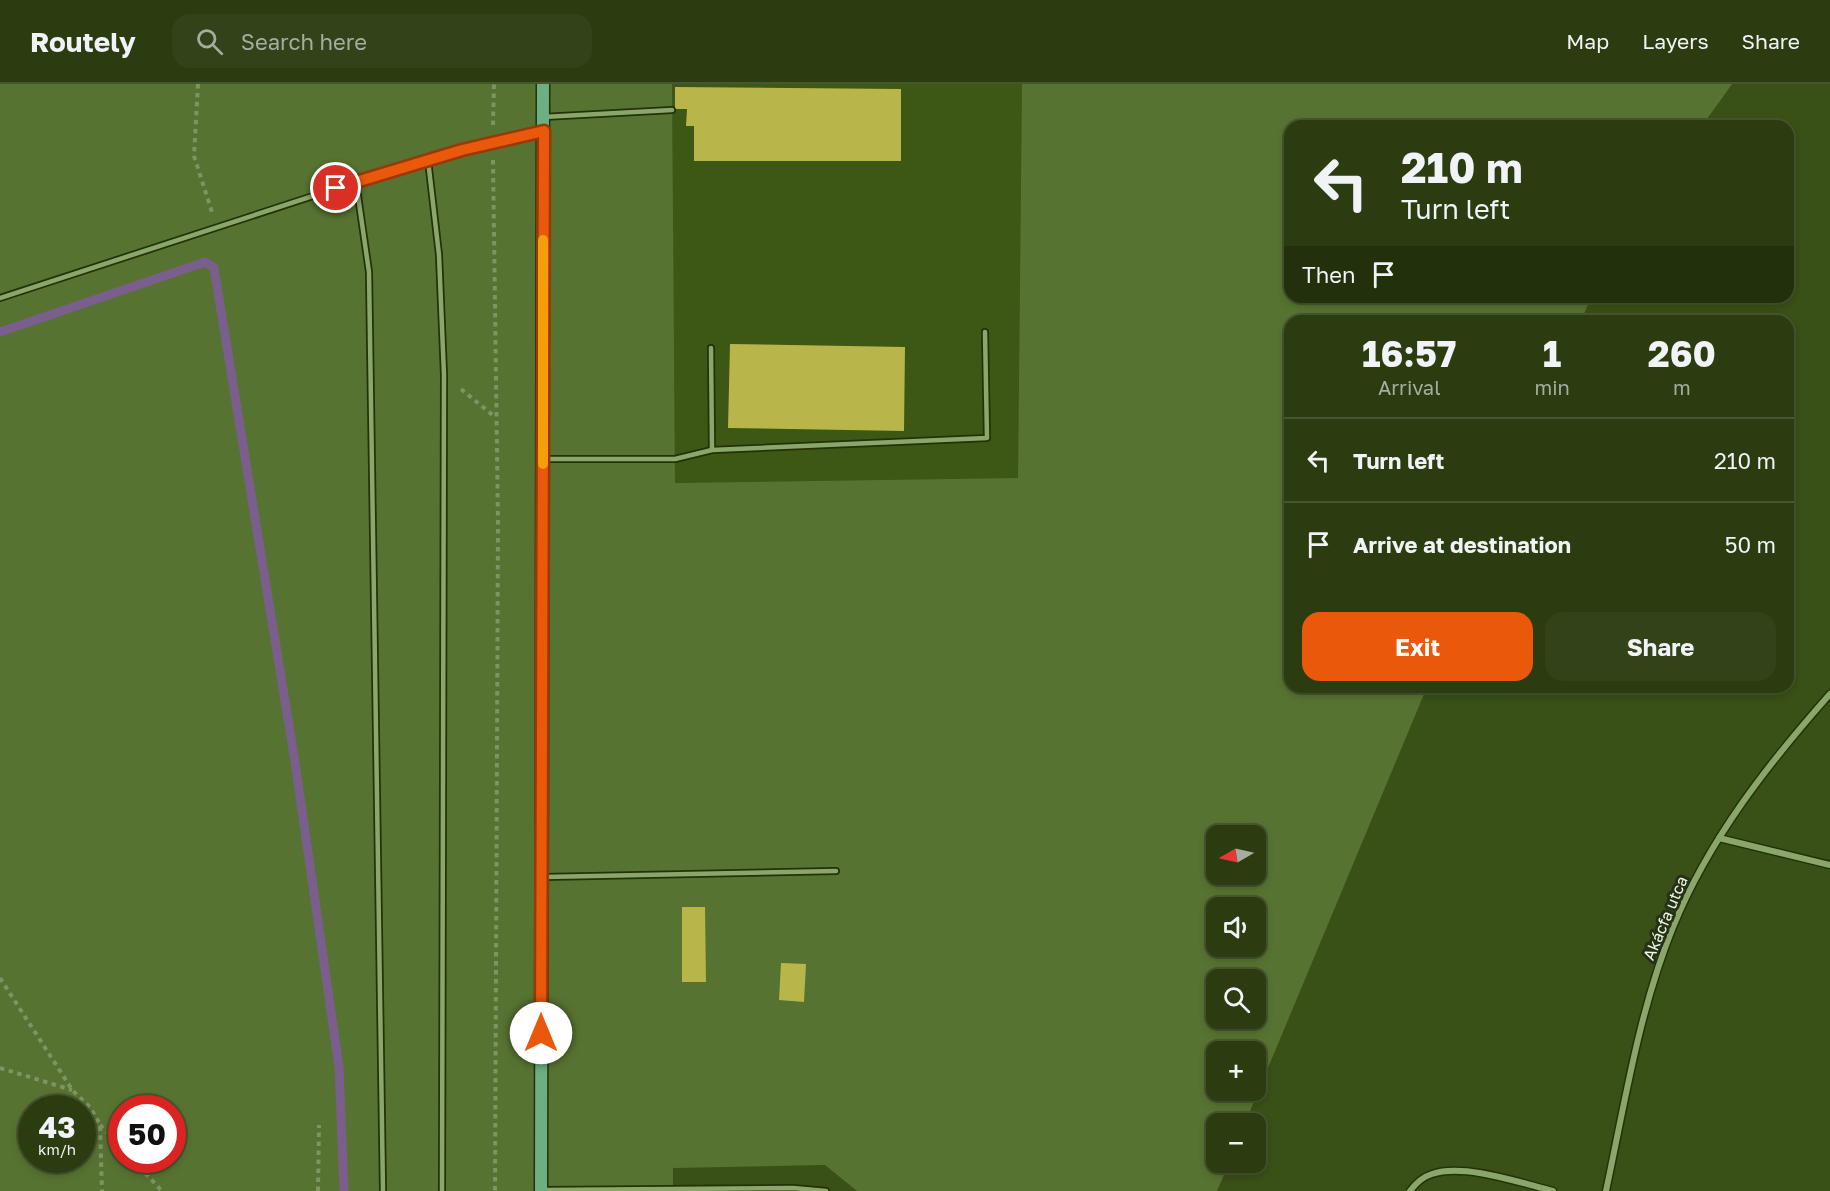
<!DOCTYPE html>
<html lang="en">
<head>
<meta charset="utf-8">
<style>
	body { margin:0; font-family:"Golos Text",sans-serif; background:#334319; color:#f1f3f6; height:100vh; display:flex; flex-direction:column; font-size:22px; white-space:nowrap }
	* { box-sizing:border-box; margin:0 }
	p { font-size:20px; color:#a6ad9f }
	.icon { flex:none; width:33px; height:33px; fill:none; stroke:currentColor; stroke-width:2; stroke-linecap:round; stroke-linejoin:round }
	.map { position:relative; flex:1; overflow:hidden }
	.panel { position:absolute; left:1284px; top:231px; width:510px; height:378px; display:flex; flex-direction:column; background:#2b3c10; border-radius:18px; box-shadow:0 3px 9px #0003,0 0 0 2px #475630 }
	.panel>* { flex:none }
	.top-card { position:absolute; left:1284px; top:36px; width:510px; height:183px; border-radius:18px; box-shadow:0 3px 9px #0003,0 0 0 2px #475630; background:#2b3c10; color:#f1f3f6; overflow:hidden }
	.needle { width:39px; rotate:261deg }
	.buttons { position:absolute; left:1206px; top:741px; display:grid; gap:12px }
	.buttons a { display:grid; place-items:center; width:60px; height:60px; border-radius:12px; background:#2b3c10; box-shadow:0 3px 9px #0003,0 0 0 2px #475630; font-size:30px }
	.speed { position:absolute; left:18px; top:1011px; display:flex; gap:12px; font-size:30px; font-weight:700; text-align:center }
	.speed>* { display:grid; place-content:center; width:78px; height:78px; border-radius:50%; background:#2b3c10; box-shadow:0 3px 9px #0003,0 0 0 2px #475630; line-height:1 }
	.speed small { font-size:15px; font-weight:400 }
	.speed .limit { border:9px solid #d22; background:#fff; color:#111 }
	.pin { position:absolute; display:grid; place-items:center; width:51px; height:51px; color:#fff; margin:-26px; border:3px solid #fff; border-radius:50%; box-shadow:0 2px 6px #0007 }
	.me { position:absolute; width:66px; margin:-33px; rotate:0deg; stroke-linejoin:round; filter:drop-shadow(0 0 4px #0008) }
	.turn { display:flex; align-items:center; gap:21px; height:126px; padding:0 18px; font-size:27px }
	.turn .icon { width:78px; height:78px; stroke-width:2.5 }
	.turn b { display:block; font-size:42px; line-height:51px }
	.then { display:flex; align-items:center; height:57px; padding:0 18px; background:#0003; gap:12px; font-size:22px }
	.eta { display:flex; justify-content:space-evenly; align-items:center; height:102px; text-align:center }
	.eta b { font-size:36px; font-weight:700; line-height:42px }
	.cta { display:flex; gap:12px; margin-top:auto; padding:12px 18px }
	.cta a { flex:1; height:69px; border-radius:18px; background:#ea580c; color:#fff; font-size:24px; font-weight:700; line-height:69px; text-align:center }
	.cta a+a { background:#334319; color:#f1f3f6 }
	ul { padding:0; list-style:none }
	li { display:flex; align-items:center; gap:18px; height:84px; padding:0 18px; border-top:2px solid #475630 }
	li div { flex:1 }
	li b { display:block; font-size:22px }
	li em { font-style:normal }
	header { display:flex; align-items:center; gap:36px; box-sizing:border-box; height:84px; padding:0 30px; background:#2b3c10; border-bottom:2px solid #475630 }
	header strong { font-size:28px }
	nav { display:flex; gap:33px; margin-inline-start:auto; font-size:21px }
	.search { width:420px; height:54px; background:#334319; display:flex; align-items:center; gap:15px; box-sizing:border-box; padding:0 21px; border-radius:18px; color:#a6ad9f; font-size:22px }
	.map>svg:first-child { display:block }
</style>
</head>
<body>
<header>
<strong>Routely</strong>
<div class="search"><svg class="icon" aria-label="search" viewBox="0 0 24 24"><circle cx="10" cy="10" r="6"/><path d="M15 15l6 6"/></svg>Search here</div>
<nav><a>Map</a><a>Layers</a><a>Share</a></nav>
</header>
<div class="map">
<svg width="1830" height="1107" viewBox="0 0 1830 1107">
	<rect width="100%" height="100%" fill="#395016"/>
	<path fill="#3d5714" d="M672,0H1022L1018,394L675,399Z"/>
	<path fill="#577331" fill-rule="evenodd" d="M0,0H672L675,399L1018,394L1022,0H1732L1702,42H1290V213H1591L1581,237H1290V603H1427L1245,1039L1216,1040V1078L1229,1079L1217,1107H857L825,1081L673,1084V1107H0ZM1216,752H1256V790H1216ZM1216,824H1256V862H1216ZM1216,896H1256V934H1216ZM1216,968H1256V1006H1216ZM32,1024H82V1076H32ZM122,1024H172V1076H122Z"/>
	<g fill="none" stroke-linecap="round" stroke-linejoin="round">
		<path stroke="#7a5e8b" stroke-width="9" d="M0,248L205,178L214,184L295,678L339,983L344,1107"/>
	</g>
	<g fill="#b8b64a">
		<path d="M675,3L901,5V77H694V42H686L687,25H675Z"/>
		<path d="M730,260L905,263L904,347L728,344Z"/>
		<path d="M682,823H705L706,898H682Z"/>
		<path d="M781,879L806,880L804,918L779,916Z"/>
	</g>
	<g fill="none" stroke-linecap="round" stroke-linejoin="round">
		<g stroke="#233307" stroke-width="8">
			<g id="service">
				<path d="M543,33L672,26"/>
				<path d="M428,76L439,171L444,291L442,1107"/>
				<path d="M356,98L369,188L383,1107"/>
				<path d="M0,214L356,98L462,66L541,48"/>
				<path d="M711,264L712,366"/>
				<path d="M543,375H675L712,366L987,354L985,248"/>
				<path d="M544,793L836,787"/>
				<path d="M544,1106L793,1104L826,1107"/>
			</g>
		</g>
		<g stroke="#233307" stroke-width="9">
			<g id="minor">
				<path d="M1719,754L1830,781"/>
				<path d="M1410,1107C1416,1099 1422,1093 1432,1090C1464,1079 1521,1099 1553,1107"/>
				<path d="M1606,1107C1625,1018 1639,927 1673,843C1709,755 1768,680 1830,610"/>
			</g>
		</g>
		<g stroke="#233307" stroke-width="15">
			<path id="secondary" d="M541,1107L543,0"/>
		</g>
		<g stroke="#7f9363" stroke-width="4" stroke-dasharray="4.5 4.5" stroke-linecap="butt">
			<path d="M198,0L194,72L212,128"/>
			<path d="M493,41L494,0"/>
			<path d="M493,76L498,439L495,1107"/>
			<path d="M461,305L495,333"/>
			<path d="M0,894L73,1007L90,1023L100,1040L102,1107"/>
			<path d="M0,984L72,1006"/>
			<path d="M100,1041L122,1064"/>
			<path d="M133,1076L162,1107"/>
			<path d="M318,1107L319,1041"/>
		</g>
		<use href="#service" stroke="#8ba66b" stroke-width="4.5"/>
		<use href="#minor" stroke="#8ba66b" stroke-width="6"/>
		<use href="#secondary" stroke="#6baf83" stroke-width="12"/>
	</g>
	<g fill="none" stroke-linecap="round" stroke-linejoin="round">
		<g stroke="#983908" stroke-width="15">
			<path id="route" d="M336,104L462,66L544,47L541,949"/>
		</g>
		<use href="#route" stroke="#ea580c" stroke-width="10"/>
		<path stroke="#f59e0b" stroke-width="10" d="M543,380V156"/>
	</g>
	<g text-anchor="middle" stroke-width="6" stroke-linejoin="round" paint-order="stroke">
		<g font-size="16" fill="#ecfbdc" stroke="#273119">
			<text transform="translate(1665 834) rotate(-67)" y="6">Akácfa utca</text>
		</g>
	</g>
</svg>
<div class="buttons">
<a><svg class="needle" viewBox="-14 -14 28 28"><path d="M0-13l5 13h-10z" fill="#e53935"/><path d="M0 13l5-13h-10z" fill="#a6ad9f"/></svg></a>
<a><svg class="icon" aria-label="sound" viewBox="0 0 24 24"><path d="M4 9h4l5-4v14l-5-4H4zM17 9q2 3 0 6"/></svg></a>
<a><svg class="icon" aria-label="search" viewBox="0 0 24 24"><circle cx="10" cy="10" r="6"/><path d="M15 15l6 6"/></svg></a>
<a>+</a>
<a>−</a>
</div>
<div class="speed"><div>43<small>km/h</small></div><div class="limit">50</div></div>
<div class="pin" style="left:336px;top:104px;background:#d93025"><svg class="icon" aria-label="arrive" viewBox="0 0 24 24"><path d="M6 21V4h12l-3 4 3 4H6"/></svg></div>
<svg class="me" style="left:541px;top:949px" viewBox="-20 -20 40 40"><circle r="19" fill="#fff"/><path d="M0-13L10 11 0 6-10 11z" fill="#ea580c"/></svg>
<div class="top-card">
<div class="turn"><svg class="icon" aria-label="left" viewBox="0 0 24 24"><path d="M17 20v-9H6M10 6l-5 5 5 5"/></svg><div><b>210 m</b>Turn left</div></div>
<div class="then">Then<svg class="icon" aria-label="arrive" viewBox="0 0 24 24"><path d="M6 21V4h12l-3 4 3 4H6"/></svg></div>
</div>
<section class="panel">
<div class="eta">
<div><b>16:57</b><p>Arrival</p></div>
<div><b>1</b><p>min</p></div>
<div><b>260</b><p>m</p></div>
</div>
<ul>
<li><svg class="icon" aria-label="left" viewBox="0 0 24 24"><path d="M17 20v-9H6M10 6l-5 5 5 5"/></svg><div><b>Turn left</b></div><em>210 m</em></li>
<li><svg class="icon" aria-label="arrive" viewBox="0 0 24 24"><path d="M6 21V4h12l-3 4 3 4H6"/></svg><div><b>Arrive at destination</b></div><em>50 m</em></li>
</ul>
<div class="cta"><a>Exit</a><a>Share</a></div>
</section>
</div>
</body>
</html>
